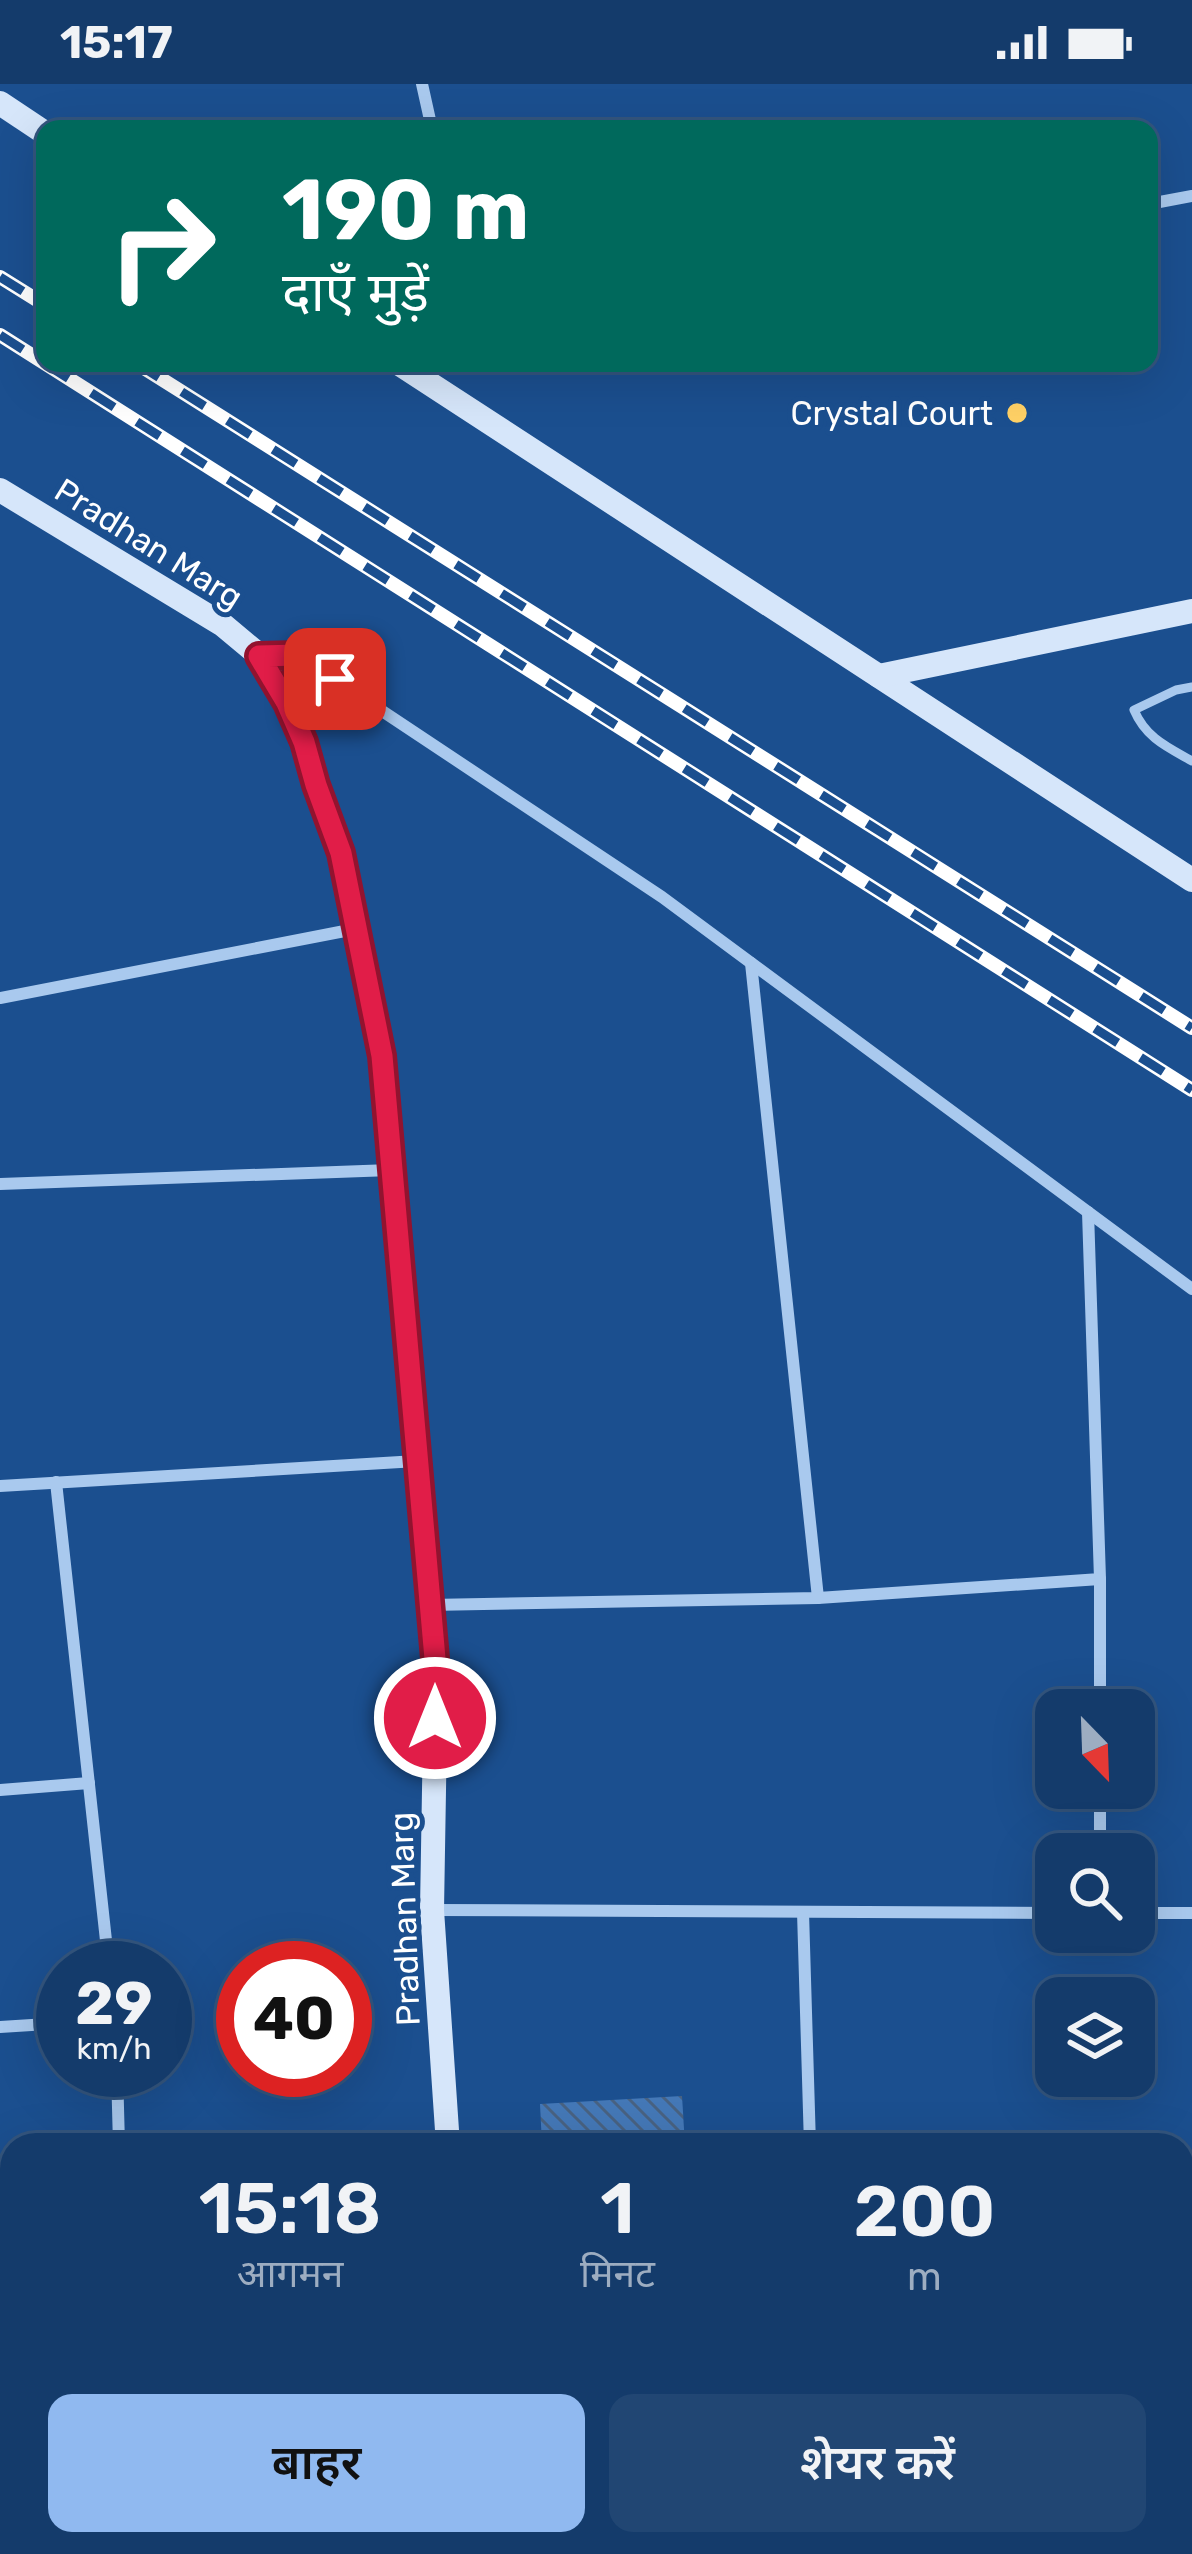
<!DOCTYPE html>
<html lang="hi">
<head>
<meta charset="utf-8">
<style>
	body { margin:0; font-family:Rubik,"Noto Sans Devanagari",sans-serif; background:#214673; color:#f1f3f6; height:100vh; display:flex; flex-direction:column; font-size:45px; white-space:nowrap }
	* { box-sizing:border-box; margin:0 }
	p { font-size:39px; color:#9dadc1 }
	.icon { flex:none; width:66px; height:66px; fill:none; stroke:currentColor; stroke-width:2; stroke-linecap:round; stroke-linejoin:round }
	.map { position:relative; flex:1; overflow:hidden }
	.drawer { position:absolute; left:0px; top:2049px; width:1194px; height:423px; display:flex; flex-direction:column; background:#143b6b; border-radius:36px 36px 0 0; box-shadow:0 12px 48px #0002,0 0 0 3px #33557e }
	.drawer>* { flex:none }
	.top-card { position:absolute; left:36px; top:36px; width:1122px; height:252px; border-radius:24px; box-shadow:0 12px 48px #0002,0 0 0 3px #33557e; background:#00695c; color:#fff; overflow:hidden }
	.needle { width:78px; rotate:157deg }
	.buttons { position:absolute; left:1035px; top:1605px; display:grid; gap:24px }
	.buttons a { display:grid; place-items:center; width:120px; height:120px; border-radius:24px; background:#143b6b; box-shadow:0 12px 48px #0002,0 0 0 3px #33557e; font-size:60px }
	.speed { position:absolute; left:36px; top:1857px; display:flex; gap:24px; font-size:60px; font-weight:700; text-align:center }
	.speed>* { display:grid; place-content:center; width:156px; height:156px; border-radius:50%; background:#143b6b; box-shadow:0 12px 48px #0002,0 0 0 3px #33557e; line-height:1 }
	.speed small { font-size:30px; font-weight:400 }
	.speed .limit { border:18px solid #d22; background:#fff; color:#111 }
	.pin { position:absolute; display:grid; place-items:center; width:102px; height:102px; color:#fff; margin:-51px; border-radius:24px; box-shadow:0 6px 18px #0006 }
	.me { position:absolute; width:132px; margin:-66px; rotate:0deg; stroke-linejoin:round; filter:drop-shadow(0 0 9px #0008) }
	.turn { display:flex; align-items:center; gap:42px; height:252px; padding:0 48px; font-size:54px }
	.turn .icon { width:156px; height:156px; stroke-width:2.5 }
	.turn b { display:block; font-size:84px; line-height:102px }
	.eta { display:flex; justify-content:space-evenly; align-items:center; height:204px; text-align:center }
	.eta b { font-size:72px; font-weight:600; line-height:84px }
	.primary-button { display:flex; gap:24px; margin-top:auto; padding:24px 48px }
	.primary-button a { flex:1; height:138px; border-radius:24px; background:#90b9f0; color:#111; font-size:48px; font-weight:600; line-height:138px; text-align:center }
	.primary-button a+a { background:#214673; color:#f1f3f6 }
	.status { display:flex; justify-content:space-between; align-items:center; height:84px; padding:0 60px; background:#143b6b; direction:ltr }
	.status svg { height:33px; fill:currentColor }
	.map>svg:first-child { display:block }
</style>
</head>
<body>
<div class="status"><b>15:17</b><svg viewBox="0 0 49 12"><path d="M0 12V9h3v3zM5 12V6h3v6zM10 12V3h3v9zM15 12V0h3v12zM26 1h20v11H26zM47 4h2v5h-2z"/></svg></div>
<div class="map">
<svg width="1192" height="2470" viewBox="0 0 1192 2470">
	<defs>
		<pattern id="building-back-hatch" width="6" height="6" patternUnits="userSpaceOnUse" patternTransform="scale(3)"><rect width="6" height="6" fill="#4478b7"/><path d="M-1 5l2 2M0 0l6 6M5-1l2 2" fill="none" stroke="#486282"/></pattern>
	</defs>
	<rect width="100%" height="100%" fill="#1b4f8f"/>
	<g fill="url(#building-back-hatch)">
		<path d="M682,2012L685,2061H542L540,2020Z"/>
		<rect x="1182" y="2343" width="10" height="67"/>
	</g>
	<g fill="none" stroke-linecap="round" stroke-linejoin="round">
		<path stroke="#a9c9ee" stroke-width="9" d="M1192,603L1176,606L1134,626C1146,654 1167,663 1192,677"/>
		<g stroke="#a9c9ee" stroke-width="12">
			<path d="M422,0L432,45"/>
			<path d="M1149,120L1192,112"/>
			<path d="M261,571H298L662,813L1192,1205"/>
			<path d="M751,879L818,1514"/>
			<path d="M0,914L355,845"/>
			<path d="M0,1100L391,1086"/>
			<path d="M56,1398L109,1884"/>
			<path d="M0,1402L417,1377"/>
			<path d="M430,1521L818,1514L1100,1495L1088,1128"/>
			<path d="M1100,1626V1495"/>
			<path d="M0,1706L89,1699"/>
			<path d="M1100,1770V1704"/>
			<path d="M433,1826L1056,1829"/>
			<path d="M803,1828L810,2061"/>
			<path d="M1134,1829H1192"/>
			<path d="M0,1943L63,1939"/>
			<path d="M117,1986L119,2061"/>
			<path d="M1182,2170H1192"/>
			<path d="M0,2201H12"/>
		</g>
		<g stroke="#d6e6fa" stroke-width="24">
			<path d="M0,19L45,49"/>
			<path d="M398,279L1192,796"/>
			<path d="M0,406L223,541L259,571L287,619L304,658L316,701L341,769L382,972L436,1586L432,1826L448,2061"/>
			<path d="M879,592L1192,527"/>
			<path d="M480,2460L481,2470"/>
		</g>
		<g stroke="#fff" stroke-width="14">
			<g id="rail">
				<path d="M0,193L45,221"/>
				<path d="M0,251L1192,1006"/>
				<path d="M136,279L1192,944"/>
			</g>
		</g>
		<use href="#rail" stroke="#1b4f8f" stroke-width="9" stroke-dasharray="27" stroke-linecap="butt"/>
	</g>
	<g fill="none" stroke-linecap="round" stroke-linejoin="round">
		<g stroke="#92132f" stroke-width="30">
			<path id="route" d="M335,595L298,571L259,572L287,619L304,658L316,701L341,769L382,972L436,1586L435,1634"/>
		</g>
		<use href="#route" stroke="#e11d48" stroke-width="21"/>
	</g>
	<circle fill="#ffd166" stroke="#1b4f8f" stroke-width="4.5" cx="1017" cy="329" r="12"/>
	<g text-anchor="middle" stroke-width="10" stroke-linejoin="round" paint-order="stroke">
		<g font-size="33" fill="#fff" stroke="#1b4f8f" text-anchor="end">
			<text x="993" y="341">Crystal Court</text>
		</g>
		<g font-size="33" fill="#fff" stroke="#1b4f8f">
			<text transform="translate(149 459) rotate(32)" y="12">Pradhan Marg</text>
			<text transform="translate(404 1835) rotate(-92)" y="12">Pradhan Marg</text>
		</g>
	</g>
</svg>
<div class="buttons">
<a><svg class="needle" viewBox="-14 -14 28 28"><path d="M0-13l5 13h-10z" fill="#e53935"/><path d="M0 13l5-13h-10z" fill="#9dadc1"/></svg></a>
<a><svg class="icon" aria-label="search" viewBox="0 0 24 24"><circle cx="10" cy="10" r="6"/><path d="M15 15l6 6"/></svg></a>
<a><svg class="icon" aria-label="layers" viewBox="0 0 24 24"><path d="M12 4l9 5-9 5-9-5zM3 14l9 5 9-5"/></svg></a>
</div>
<div class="speed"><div>29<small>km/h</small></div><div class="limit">40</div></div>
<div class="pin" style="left:335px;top:595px;background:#d93025"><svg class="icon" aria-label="arrive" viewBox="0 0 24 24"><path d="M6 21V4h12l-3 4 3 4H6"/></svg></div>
<svg class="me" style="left:435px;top:1634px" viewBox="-20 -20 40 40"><circle r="17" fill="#e11d48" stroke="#fff" stroke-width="3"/><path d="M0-11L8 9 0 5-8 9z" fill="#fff"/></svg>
<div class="top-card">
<div class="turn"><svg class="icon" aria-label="right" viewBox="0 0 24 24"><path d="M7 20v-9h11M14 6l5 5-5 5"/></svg><div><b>190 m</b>दाएँ मुड़ें</div></div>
</div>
<section class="drawer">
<div class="eta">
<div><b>15:18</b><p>आगमन</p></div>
<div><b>1</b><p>मिनट</p></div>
<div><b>200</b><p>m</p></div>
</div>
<div class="primary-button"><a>बाहर</a><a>शेयर करें</a></div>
</section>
</div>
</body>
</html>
